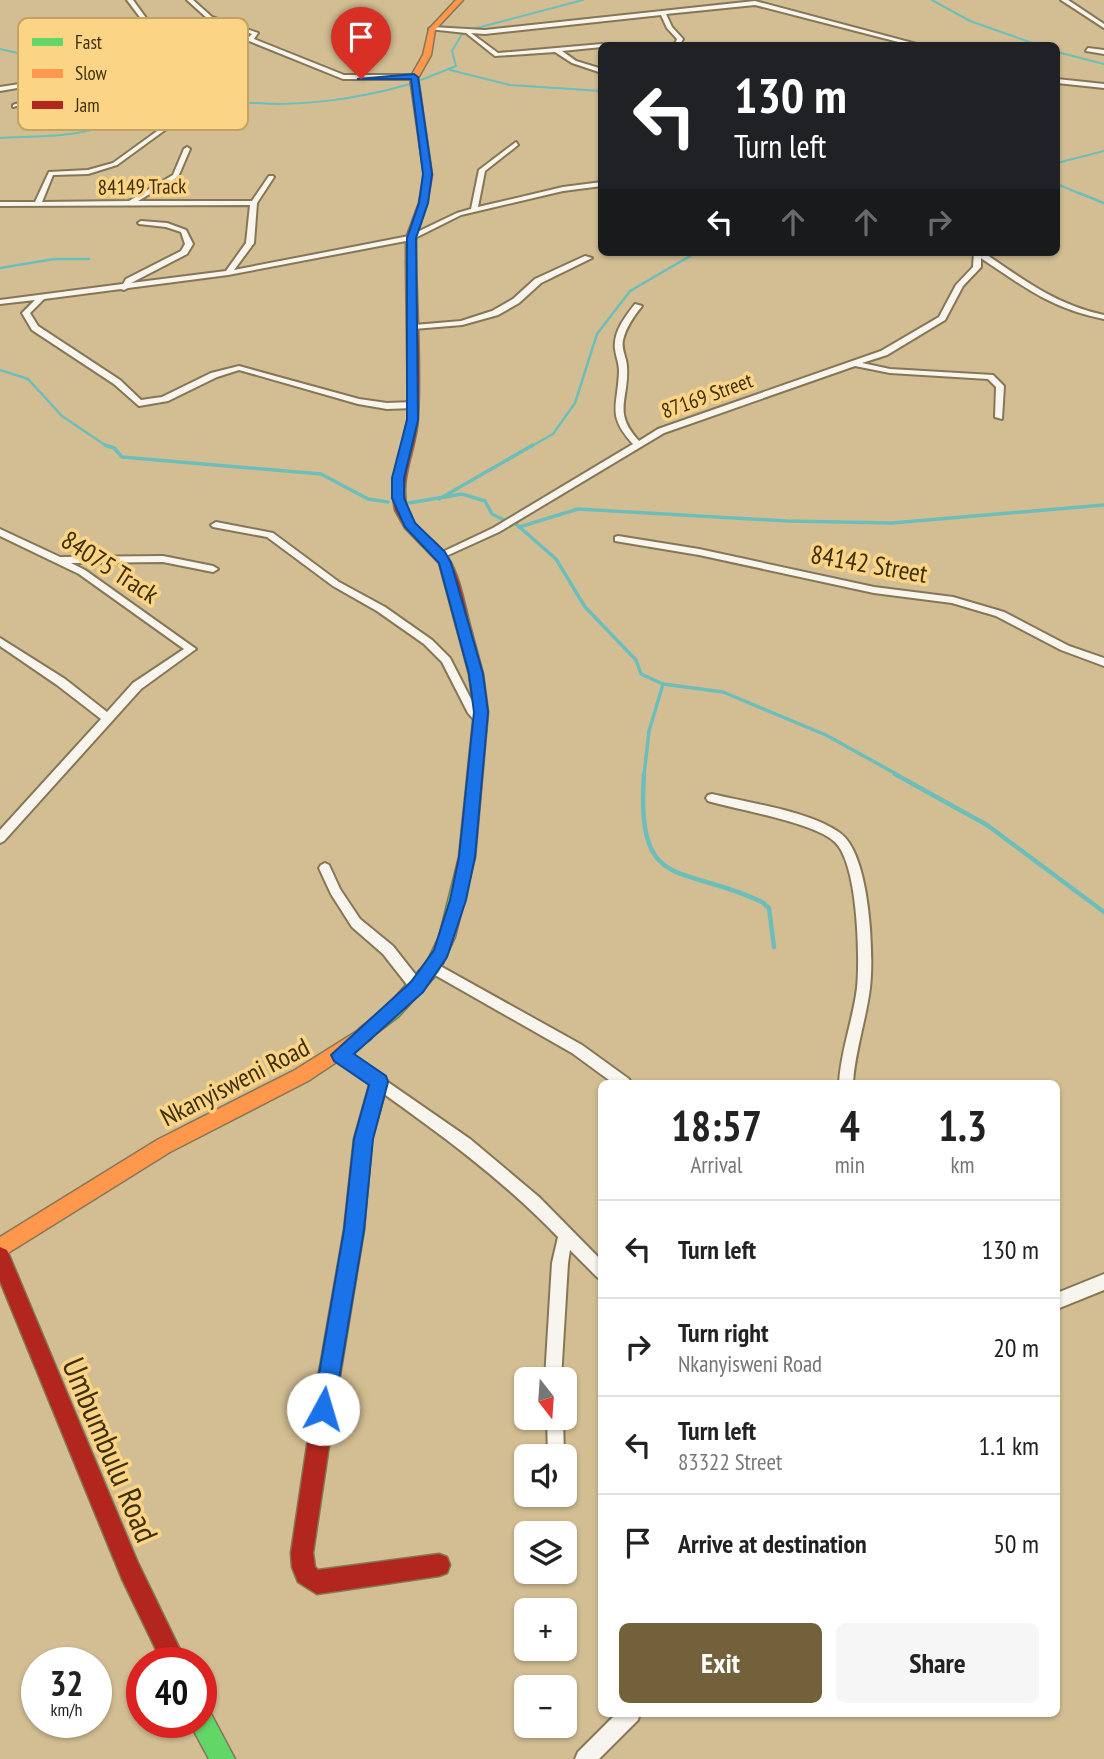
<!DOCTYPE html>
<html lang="en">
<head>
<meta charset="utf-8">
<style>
	body { margin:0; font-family:"PT Sans Narrow",sans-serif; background:#f6f6f6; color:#222; height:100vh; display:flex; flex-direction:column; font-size:26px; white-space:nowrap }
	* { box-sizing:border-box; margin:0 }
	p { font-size:23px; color:#767676 }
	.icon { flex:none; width:38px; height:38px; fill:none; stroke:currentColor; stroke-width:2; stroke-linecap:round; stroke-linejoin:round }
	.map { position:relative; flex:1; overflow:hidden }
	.details { position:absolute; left:598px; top:1080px; width:462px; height:637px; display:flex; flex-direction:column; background:#fff; border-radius:10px; box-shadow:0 2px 5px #0004 }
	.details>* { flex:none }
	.top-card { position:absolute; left:598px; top:42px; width:462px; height:214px; border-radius:10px; box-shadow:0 2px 5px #0004; background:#202124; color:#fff; overflow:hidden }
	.needle { width:46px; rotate:163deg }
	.tools { position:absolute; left:514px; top:1367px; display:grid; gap:14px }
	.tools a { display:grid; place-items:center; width:63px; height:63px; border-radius:10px; background:#fff; box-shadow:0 2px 5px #0004; font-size:35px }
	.speed { position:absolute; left:21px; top:1647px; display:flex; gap:14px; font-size:35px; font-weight:700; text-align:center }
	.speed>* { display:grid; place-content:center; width:91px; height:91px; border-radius:50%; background:#fff; box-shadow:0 2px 5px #0004; line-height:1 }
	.speed small { font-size:18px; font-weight:400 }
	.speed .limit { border:10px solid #d22; background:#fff; color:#111 }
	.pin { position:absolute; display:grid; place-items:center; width:60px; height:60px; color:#fff; margin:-72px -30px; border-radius:50% 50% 50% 0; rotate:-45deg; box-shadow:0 0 7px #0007 }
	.pin .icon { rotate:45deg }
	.me { position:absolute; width:77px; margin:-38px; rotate:6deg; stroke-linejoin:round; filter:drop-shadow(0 0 5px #0008) }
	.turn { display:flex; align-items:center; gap:24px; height:147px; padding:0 21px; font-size:32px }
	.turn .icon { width:91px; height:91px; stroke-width:2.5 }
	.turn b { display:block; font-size:49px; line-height:60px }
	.lanes { display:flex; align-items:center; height:66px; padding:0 21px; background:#0003; justify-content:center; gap:35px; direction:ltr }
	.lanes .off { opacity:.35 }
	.eta { display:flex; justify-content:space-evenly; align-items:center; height:119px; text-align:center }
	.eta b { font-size:42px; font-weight:600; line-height:49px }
	.action { display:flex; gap:14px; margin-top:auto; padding:14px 21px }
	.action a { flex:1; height:80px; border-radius:10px; background:#72613b; color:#fff; font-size:28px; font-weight:600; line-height:80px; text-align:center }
	.action a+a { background:#f6f6f6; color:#222 }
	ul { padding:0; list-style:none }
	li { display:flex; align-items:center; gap:21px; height:98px; padding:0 21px; border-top:2px solid #e0e0e0 }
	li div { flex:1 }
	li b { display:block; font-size:26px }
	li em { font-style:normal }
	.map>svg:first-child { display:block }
</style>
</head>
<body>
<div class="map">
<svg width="1104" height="1759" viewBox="0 0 1104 1759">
	<rect width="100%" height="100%" fill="#d3be93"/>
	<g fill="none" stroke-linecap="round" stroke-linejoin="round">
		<g stroke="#6dbeba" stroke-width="2">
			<path d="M932,0L970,21L1041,46"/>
			<path d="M469,30L583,0"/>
			<path d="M0,49L71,65"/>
			<path d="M1057,52L1104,64"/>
			<path d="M450,70L510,85L602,91"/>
			<path d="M421,80L456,66L452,51L462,34"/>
			<path d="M0,138C34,136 69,138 101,127C150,111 179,87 234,91L242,102C297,108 358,99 410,84"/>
			<path d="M1057,163L1104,151"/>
			<path d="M1057,184L1083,195"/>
		</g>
		<g stroke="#6dbeba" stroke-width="2.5">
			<path d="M1079,193L1104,203"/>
			<path d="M0,268L54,259H89"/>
			<path d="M0,370L28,379L62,416L108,447"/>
			<path d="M530,447L553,434L575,403L597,334L630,291L697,252"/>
		</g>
		<g stroke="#6dbeba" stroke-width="3.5">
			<path d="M105,445L114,448L122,457L321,474L368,499L388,502"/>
			<path d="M439,499L533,445"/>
			<path d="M409,503L462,494L485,501L492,514L504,520"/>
			<path d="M516,524L556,559L585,607L636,660L641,674L663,684L649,731L644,775"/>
			<path d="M519,527L578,509L787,521L892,523L1104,505"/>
			<path d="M663,684L723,692L826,735L898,775"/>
		</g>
		<g stroke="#6dbeba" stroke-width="4.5">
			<path d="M644,774C636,894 680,863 762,902L769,908L774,947"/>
			<path d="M895,774L987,825L1104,912"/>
		</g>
		<g stroke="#857655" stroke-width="4">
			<g id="street">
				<path d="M127,0H133L146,18L167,35L249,37L252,34L208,19L187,0H193L212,17L258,33L254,39L344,75H414L417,77L414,79H343L249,41L167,39L96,75L46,83L41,99L13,107V105L36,97L40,84L0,91V87L92,73L162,37L142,20Z"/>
				<path d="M1061,0H1068L1104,24V28Z"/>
				<path d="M755,1L924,46H914L755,5L666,14L672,27L683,39L679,46H674L677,39L667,28L661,15L485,34L471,33L498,53L602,44L622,45L562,51L576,61L602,69V73L572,63L555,52L495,56L466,33L429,29L432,27L485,30Z"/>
				<path d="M1088,48L1104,50V54L1086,51Z"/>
				<path d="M1057,79L1104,84V88L1057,83Z"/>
				<path d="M160,129L165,130L117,165L88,174L53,175L42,202L129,201L173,175L184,149L187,147L190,149L178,177L138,201H252L269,176H273L274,177L257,203L254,243L234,270L409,236L457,213L471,209L479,170L516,142L518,145L485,171L478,207L563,187L602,182V186L563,191L461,215L411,240L228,275L128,288L124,290L121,289L44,299L30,313L38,326L120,380L141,400L162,397L211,373L239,366L359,399L387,403L413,402L417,405L413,408L387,409L358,404L239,370L217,377L168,401L139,406L114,384L32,330L22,313L35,300L0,304V300L123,284L126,279L181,251L185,244L181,232L166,227L139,224L138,223L141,221L167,223L186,230L193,244L187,254L131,283L226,271L246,243L250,205L0,206V202H35L49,172L88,170L113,163Z"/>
				<path d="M974,252H983C1022,279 1056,305 1104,315V319C1052,309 1024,287 981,258V267L963,286L945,320L887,355L862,363L890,369L993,375L1004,386L1002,419L995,417L996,387L988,379L890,373L855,366L664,433L499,532L444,557L441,558L436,555L493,528L633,444C606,415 618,406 619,371C619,363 616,357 615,349C613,332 625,317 635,304L642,306C634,316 626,327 623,340C621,350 627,358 627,367C629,400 612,412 639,441L658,429L881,351L939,317L956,285L973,267Z"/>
				<path d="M585,256L592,258L541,283L519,303L498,315L462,325L414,329L410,327L414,325L461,321L492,311L513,299L535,279Z"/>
				<path d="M216,522L273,533L339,582L385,607L432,640L450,658L477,711L486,720L485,723H477L468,713L442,662L424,644L377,611L333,586L267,537L213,527L211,525Z"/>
				<path d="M0,529L60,557L163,556L213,566L218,569L213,572L163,562L71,563L85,570L196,649L141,689L4,841L0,843V830L101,719L57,685L0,646V638L65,679L107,712L133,683L184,649L79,574L0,536Z"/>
				<path d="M618,536L699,549L874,587L953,597L1004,612L1069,646L1104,658V666L1061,650L996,616L952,603L874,593L699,555L615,541V537Z"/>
				<path d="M712,794C749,803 810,811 840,833C870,854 874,954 870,988C866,1020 855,1051 853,1083H839C841,1050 853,1020 857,988C860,957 858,864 835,842C814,822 738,810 708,801L706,798L708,795Z"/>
				<path d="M325,863L329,865L340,889L360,919L393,946L422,983L424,987L422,991L417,993L412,991L383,954L352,927L331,894L319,868L321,865Z"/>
				<path d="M433,962L582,1045L629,1079L631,1083H613L572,1053L428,971L427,967L428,963Z"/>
				<path d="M340,1049L470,1139L539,1197L602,1261V1280L597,1277L570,1250L568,1263L561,1379H545L552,1263L558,1237C492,1168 413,1115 335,1059L333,1055L335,1051Z"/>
				<path d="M1104,1274V1290L1057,1309V1293Z"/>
				<path d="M547,1418H563L564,1456H548Z"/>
				<path d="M617,1713H640L638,1720L599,1759H575L578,1752Z"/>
			</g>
		</g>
		<g stroke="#857655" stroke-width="3">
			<g id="fast">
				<path d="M465,629L472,633L483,674L488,712L475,857L455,937L439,972L399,1016L365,1042L359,1039L356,1034L359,1029L387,1006L427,962L439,937L459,857L474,712L469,674L458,633Z"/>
				<path d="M201,1709L210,1712L235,1759H209L189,1722H201Z"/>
			</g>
		</g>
		<g stroke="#857655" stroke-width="3">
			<g id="slow">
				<path d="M456,0H463L435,30L431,55L418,78L432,175L427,203L416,238V262L411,265L406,262V238L419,203L424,175L410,78L423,55L429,29Z"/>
				<path d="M365,1026L371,1029L374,1034L371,1039L308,1081L170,1152L0,1258V1237L157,1140L295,1070Z"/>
				<path d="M379,1074L385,1076L388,1082L372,1139L364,1230L334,1412L331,1420L323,1423L315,1420L312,1412L344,1230L354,1139L370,1082L373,1076Z"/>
			</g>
		</g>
		<g stroke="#857655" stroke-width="3">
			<g id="jam">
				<path d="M411,259L416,262C417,314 421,366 418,418C417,448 399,477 407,508C412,529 436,539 447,556C461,577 465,609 472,633L465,637L458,633L439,563L405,528L395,510L393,498L395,475L408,417L406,262Z"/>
				<path d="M0,1247L7,1250L138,1563L186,1662H162L122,1579L0,1281Z"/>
				<path d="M323,1401L331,1404L334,1412L313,1553L315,1567L318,1570L439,1554L447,1557L450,1565L447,1573L439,1576L317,1594L298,1582L292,1567L291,1553L312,1412L315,1404Z"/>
			</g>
		</g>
		<use href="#street" fill="#f8f5ef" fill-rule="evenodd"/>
		<use href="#fast" fill="#63d668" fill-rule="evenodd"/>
		<use href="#slow" fill="#ff974d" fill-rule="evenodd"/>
		<use href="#jam" fill="#b3261e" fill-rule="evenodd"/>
	</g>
	<path fill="#1a73e8" stroke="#114b97" stroke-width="2" d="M414,74L418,77L432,174L428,203L416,238L418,420L404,478V498L415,523L445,552L451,563L483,674L488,712L475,857L466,900L447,957L423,992L354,1054L386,1076L388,1082L373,1139L364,1230L334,1409L331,1416L323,1419L316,1416L313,1409L344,1230L354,1139L369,1085L334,1061L331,1055L411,982L434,950L450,900L459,857L474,712L469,674L439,563L405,527L392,498V478L407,420V238L419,203L423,174L411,79H357Z"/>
	<g text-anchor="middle" stroke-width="7" stroke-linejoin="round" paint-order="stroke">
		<g font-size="21" fill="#3e2f0c" stroke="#fbd585">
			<text transform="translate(142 187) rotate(-1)" y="7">84149 Track</text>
			<text transform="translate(707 396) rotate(-20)" y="7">87169 Street</text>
		</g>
		<g font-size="26" fill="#3e2f0c" stroke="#fbd585">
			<text transform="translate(869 564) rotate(10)" y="9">84142 Street</text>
			<text transform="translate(110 567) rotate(33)" y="9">84075 Track</text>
			<text transform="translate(235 1082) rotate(-27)" y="9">Nkanyisweni Road</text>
		</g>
		<g font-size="32" fill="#3e2f0c" stroke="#fbd585">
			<text transform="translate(110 1450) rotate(67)" y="11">Umbumbulu Road</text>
		</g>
	</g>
	<rect x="18" y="18" width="230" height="112" rx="10" fill="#fbd585" stroke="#c2a361" stroke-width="2"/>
	<rect x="32" y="38" width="31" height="8" fill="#63d668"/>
	<rect x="32" y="69" width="31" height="9" fill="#ff974d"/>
	<rect x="32" y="101" width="31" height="8" fill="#b3261e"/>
	<g font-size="19" fill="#3e2f0c">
		<text x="75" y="49">Fast</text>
		<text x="75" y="80">Slow</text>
		<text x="75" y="112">Jam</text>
	</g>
</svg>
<div class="tools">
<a><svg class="needle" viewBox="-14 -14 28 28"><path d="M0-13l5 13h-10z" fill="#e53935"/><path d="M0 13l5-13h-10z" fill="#767676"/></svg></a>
<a><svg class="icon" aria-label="sound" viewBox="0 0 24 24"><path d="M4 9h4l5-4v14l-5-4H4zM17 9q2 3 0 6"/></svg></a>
<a><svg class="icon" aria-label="layers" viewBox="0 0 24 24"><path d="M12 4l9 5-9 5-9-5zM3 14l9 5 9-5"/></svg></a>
<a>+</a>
<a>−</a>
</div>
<div class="speed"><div>32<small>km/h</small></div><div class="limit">40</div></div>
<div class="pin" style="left:361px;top:79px;background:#d93025"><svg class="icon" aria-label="arrive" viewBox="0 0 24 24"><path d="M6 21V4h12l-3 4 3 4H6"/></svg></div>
<svg class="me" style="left:323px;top:1409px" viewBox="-20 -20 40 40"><circle r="19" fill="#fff"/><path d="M0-13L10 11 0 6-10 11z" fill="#1a73e8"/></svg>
<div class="top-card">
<div class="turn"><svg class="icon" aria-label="left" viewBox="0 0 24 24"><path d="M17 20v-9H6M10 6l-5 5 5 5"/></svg><div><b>130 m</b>Turn left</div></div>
<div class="lanes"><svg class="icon" aria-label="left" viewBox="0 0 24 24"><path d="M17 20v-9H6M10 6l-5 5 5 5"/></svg><svg class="icon off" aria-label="ahead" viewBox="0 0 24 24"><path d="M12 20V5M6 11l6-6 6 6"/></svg><svg class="icon off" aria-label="ahead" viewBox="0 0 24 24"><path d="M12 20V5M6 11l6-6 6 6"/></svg><svg class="icon off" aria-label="right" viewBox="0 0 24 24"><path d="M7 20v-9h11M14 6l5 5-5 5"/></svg></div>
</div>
<section class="details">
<div class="eta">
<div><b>18:57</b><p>Arrival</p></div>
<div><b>4</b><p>min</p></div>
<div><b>1.3</b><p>km</p></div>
</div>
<ul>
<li><svg class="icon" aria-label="left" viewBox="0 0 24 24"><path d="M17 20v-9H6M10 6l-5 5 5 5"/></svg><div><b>Turn left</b></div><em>130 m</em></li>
<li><svg class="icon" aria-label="right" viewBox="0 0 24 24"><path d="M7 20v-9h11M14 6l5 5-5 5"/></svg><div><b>Turn right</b><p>Nkanyisweni Road</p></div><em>20 m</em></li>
<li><svg class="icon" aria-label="left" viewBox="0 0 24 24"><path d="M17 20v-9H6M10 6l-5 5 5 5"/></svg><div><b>Turn left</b><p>83322 Street</p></div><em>1.1 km</em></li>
<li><svg class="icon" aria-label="arrive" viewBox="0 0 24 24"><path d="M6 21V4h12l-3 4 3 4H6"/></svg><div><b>Arrive at destination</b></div><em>50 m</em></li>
</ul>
<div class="action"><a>Exit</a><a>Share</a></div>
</section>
</div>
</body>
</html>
